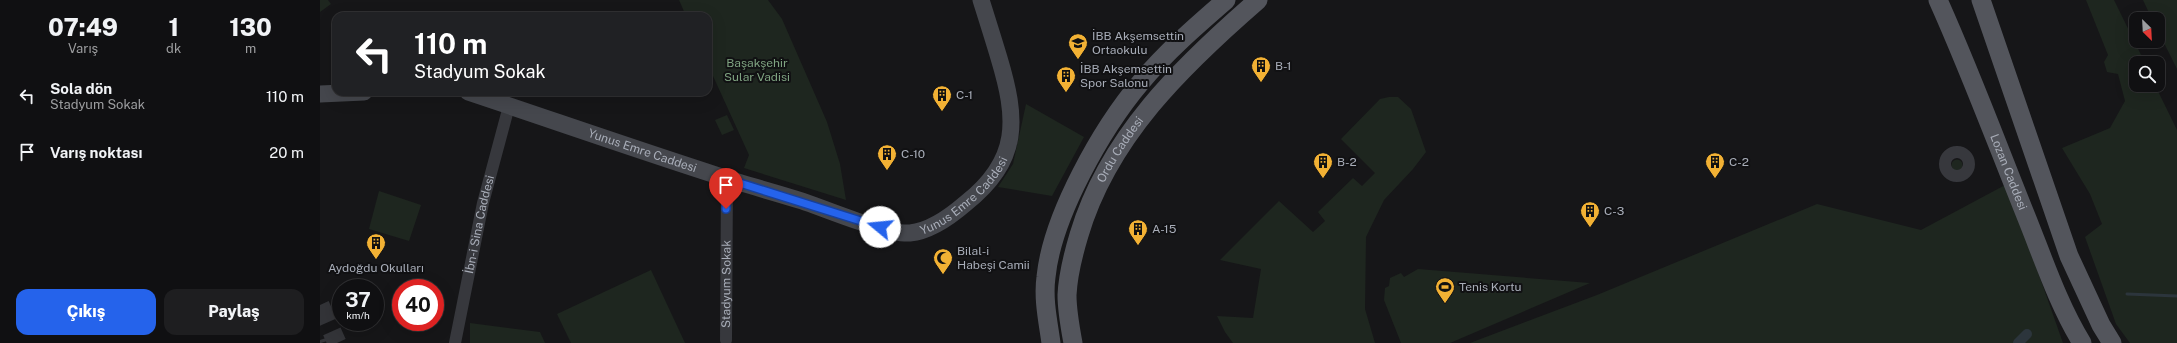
<!DOCTYPE html>
<html lang="tr">
<head>
<meta charset="utf-8">
<style>
	body { margin:0; font-family:"Public Sans",sans-serif; background:#1e1e20; color:#f1f3f6; height:100vh; display:flex; flex-direction:column; font-size:15px; white-space:nowrap }
	* { box-sizing:border-box; margin:0 }
	p { font-size:13px; color:#9c9d9f }
	.icon { flex:none; width:22px; height:22px; fill:none; stroke:currentColor; stroke-width:2; stroke-linecap:round; stroke-linejoin:round }
	.map { position:relative; flex:1; overflow:hidden }
	.drawer { display:flex; flex-direction:column; background:#101012; width:320px }
	.drawer>* { flex:none }
	.top-card { position:absolute; left:12px; top:12px; width:380px; height:84px; border-radius:12px; box-shadow:0 4px 16px #0002,0 0 0 1px #303032; background:#202124; color:#fff; overflow:hidden }
	.needle { width:26px; rotate:156deg }
	.tools { position:absolute; left:1809px; top:12px; display:grid; gap:8px }
	.tools a { display:grid; place-items:center; width:36px; height:36px; border-radius:8px; background:#101012; box-shadow:0 4px 16px #0002,0 0 0 1px #303032; font-size:20px }
	.speed { position:absolute; left:12px; top:279px; display:flex; gap:8px; font-size:20px; font-weight:700; text-align:center }
	.speed>* { display:grid; place-content:center; width:52px; height:52px; border-radius:50%; background:#101012; box-shadow:0 4px 16px #0002,0 0 0 1px #303032; line-height:1 }
	.speed small { font-size:10px; font-weight:400 }
	.speed .limit { border:6px solid #d22; background:#fff; color:#111 }
	.pin { position:absolute; display:grid; place-items:center; width:34px; height:34px; color:#fff; margin:-41px -17px; border-radius:50% 50% 50% 0; rotate:-45deg; box-shadow:0 0 4px #0007 }
	.pin .icon { rotate:45deg }
	.me { position:absolute; width:44px; margin:-22px; rotate:287deg; stroke-linejoin:round; filter:drop-shadow(0 0 3px #0008) }
	.turn { display:flex; align-items:center; gap:14px; height:84px; padding:0 16px; font-size:18px }
	.turn .icon { width:52px; height:52px; stroke-width:2.5 }
	.turn b { display:block; font-size:28px; line-height:34px }
	.eta { display:flex; justify-content:space-evenly; align-items:center; height:68px; text-align:center }
	.eta b { font-size:24px; font-weight:800; line-height:28px }
	.primary-button { display:flex; gap:8px; margin-top:auto; padding:8px 16px }
	.primary-button a { flex:1; height:46px; border-radius:12px; background:#2563eb; color:#fff; font-size:16px; font-weight:800; line-height:46px; text-align:center }
	.primary-button a+a { background:#1e1e20; color:#f1f3f6 }
	ul { padding:0; list-style:none }
	li { display:flex; align-items:center; gap:12px; height:56px; padding:0 16px }
	li div { flex:1 }
	li b { display:block; font-size:15px }
	li em { font-style:normal }
	main { display:flex; flex:1; min-height:0 }
	.map>svg:first-child { display:block }
</style>
</head>
<body>
<main>
<section class="drawer">
<div class="eta">
<div><b>07:49</b><p>Varış</p></div>
<div><b>1</b><p>dk</p></div>
<div><b>130</b><p>m</p></div>
</div>
<ul>
<li><svg class="icon" aria-label="left" viewBox="0 0 24 24"><path d="M17 20v-9H6M10 6l-5 5 5 5"/></svg><div><b>Sola dön</b><p>Stadyum Sokak</p></div><em>110 m</em></li>
<li><svg class="icon" aria-label="arrive" viewBox="0 0 24 24"><path d="M6 21V4h12l-3 4 3 4H6"/></svg><div><b>Varış noktası</b></div><em>20 m</em></li>
</ul>
<div class="primary-button"><a>Çıkış</a><a>Paylaş</a></div>
</section>
<div class="map">
<svg width="1857" height="343" viewBox="0 0 1857 343">
	<rect width="100%" height="100%" fill="#161618"/>
	<g fill="#1e261f">
		<path d="M0,0H8L11,4L0,12Z"/>
		<path d="M359,0H448L462,19L507,122L520,164L526,200L424,168L429,155L388,65V16H366Z"/>
		<path d="M1766,0H1794L1825,63H1816V85H1835L1857,130V343H1810L1796,324L1765,237L1782,224L1770,194L1742,148L1790,128L1805,101L1798,74L1787,72L1784,62L1788,55Z"/>
		<path d="M1823,0H1857V69L1838,31V19H1832Z"/>
		<path d="M1069,97H1078L1091,109L1106,152L1093,169L1064,200L1046,237L1045,309L1055,343H913L905,332L897,316L933,318L941,269L900,260L959,201L993,232L1005,221L998,212L1033,178L1042,186L1055,173L1021,139L1060,99Z"/>
		<path d="M706,104L764,137L732,196L678,187L693,164Z"/>
		<path d="M407,115L414,130L402,135L395,120Z"/>
		<circle cx="1637" cy="165" r="5.5"/>
		<path d="M1687,184L1743,343H1150L1277,295L1497,204L1601,230Z"/>
		<path d="M59,191L101,205L89,241L49,229Z"/>
		<path d="M1098,269L1270,283L1130,343H1081L1064,300L1065,288L1069,286L1070,278L1081,273L1084,277Z"/>
		<path d="M331,270L365,343H251L237,314Z"/>
		<path d="M150,323L220,332L225,343H150Z"/>
	</g>
	<g fill="none" stroke-linecap="round" stroke-linejoin="round">
		<path stroke="#2c353c" stroke-width="3" d="M1807,294L1857,296"/>
		<path stroke="#2c353c" stroke-width="10" d="M1698,343L1707,334"/>
		<g stroke="#333438" stroke-width="19" stroke-dasharray="19 10" stroke-linecap="butt">
			<path d="M0,305L17,343"/>
			<path d="M0,340L1,343"/>
		</g>
		<g stroke="#37383d" stroke-width="12">
			<circle cx="1637" cy="164" r="12"/>
			<path id="s1" d="M406,340L407,179"/>
			<path id="s2" d="M135,343L163,203L189,106"/>
		</g>
		<g stroke="#45474d" stroke-width="17">
			<path id="s3" d="M148,92C232,120 315,149 399,176C426,185 454,192 482,201C506,209 567,235 590,233C611,231 631,216 646,203C701,160 697,118 679,58C673,38 667,19 661,0"/>
			<path d="M0,94L44,92"/>
		</g>
		<g stroke="#53555c" stroke-width="19">
			<path id="s4" d="M1618,0C1650,71 1677,144 1706,216C1723,258 1738,304 1762,343"/>
			<path d="M1661,0L1749,256L1781,325L1792,343"/>
			<path d="M731,343C728,321 723,299 726,277C732,216 782,128 821,82C846,52 876,26 906,0"/>
			<path id="s5" d="M753,343C750,327 747,311 747,295C748,274 753,255 759,235C788,137 862,66 938,0"/>
		</g>
	</g>
	<g fill="none" stroke-linecap="round" stroke-linejoin="round">
		<g stroke="#184099" stroke-width="10">
			<path id="route" d="M406,209L407,179L560,227"/>
		</g>
		<use href="#route" stroke="#2563eb" stroke-width="7"/>
	</g>
	<defs>
		<g id="school-pin" transform="scale(1)"><path d="M0 17L-7.5 6A9.5 9.5 0 1 1 7.5 6Z" fill="#f2b134" stroke="#111113"/><path d="M0-5L7-2L0 1L-7-2ZM-4 1L0 2.5L4 1V4Q0 6-4 4Z" fill="#111"/></g>
		<g id="building-pin" transform="scale(1)"><path d="M0 17L-7.5 6A9.5 9.5 0 1 1 7.5 6Z" fill="#f2b134" stroke="#111113"/><path d="M-4-6H4V6H1V3H-1V6H-4ZM-2.5-4.3h1.7v1.8h-1.7ZM.8-4.3h1.7v1.8H.8ZM-2.5-1h1.7V.8h-1.7ZM.8-1h1.7V.8H.8Z" fill="#111"/></g>
		<g id="mosque-pin" transform="scale(1)"><path d="M0 17L-7.5 6A9.5 9.5 0 1 1 7.5 6Z" fill="#f2b134" stroke="#111113"/><path d="M3.5-4.9A6 6 0 1 0 3.5 4.9A5 5 0 1 1 3.5-4.9Z" fill="#111"/></g>
		<g id="stadium-pin" transform="scale(1)"><path d="M0 17L-7.5 6A9.5 9.5 0 1 1 7.5 6Z" fill="#f2b134" stroke="#111113"/><path d="M0-5a6.5 5 0 1 0 0 10a6.5 5 0 1 0 0-10ZM-3.5-1.8h7v3.6h-7Z" fill="#111"/></g>
	</defs>
	<g fill-rule="evenodd">
		<use href="#school-pin" x="758" y="43"/>
		<use href="#building-pin" x="941" y="66"/>
		<use href="#building-pin" x="746" y="76"/>
		<use href="#building-pin" x="622" y="95"/>
		<use href="#building-pin" x="567" y="154"/>
		<use href="#building-pin" x="1003" y="162"/>
		<use href="#building-pin" x="1395" y="162"/>
		<use href="#building-pin" x="1270" y="211"/>
		<use href="#building-pin" x="818" y="229"/>
		<use href="#building-pin" x="56" y="243"/>
		<use href="#mosque-pin" x="623" y="258"/>
		<use href="#stadium-pin" x="1125" y="287"/>
	</g>
	<g text-anchor="middle" stroke-width="4" stroke-linejoin="round" paint-order="stroke">
		<g font-size="12" fill="#a8adb8" stroke="#111113" text-anchor="start">
			<text x="772" y="40">İBB Akşemsettin<tspan x="772" dy="14">Ortaokulu</tspan></text>
			<text x="955" y="70">B-1</text>
			<text x="760" y="73">İBB Akşemsettin<tspan x="760" dy="14">Spor Salonu</tspan></text>
			<text x="636" y="99">C-1</text>
			<text x="581" y="158">C-10</text>
			<text x="1017" y="166">B-2</text>
			<text x="1409" y="166">C-2</text>
			<text x="1284" y="215">C-3</text>
			<text x="832" y="233">A-15</text>
			<text x="637" y="255">Bilal-i<tspan x="637" dy="14">Habeşi Camii</tspan></text>
			<text x="56" y="272" text-anchor="middle">Aydoğdu Okulları</text>
			<text x="1139" y="291">Tenis Kortu</text>
		</g>
		<g font-size="12" fill="#7fa381" stroke="#111113">
			<text x="437" y="67">Başakşehir<tspan x="437" dy="14">Sular Vadisi</tspan></text>
		</g>
		<g font-size="12" fill="#a8adb8" stroke="#111113">
			<text dy="4" stroke="none"><textPath href="#s3" startOffset="184">Yunus Emre Caddesi</textPath></text>
			<text dy="4" stroke="none"><textPath href="#s5" startOffset="205">Ordu Caddesi</textPath></text>
			<text dy="4" stroke="none"><textPath href="#s4" startOffset="186">Lozan Caddesi</textPath></text>
			<text dy="4" stroke="none"><textPath href="#s3" startOffset="532">Yunus Emre Caddesi</textPath></text>
			<text dy="4" stroke="none"><textPath href="#s2" startOffset="121">İbn-i Sina Caddesi</textPath></text>
			<text dy="4" stroke="none"><textPath href="#s1" startOffset="56">Stadyum Sokak</textPath></text>
		</g>
	</g>
</svg>
<div class="tools">
<a><svg class="needle" viewBox="-14 -14 28 28"><path d="M0-13l5 13h-10z" fill="#e53935"/><path d="M0 13l5-13h-10z" fill="#9c9d9f"/></svg></a>
<a><svg class="icon" aria-label="search" viewBox="0 0 24 24"><circle cx="10" cy="10" r="6"/><path d="M15 15l6 6"/></svg></a>
</div>
<div class="speed"><div>37<small>km/h</small></div><div class="limit">40</div></div>
<div class="pin" style="left:406px;top:209px;background:#d93025"><svg class="icon" aria-label="arrive" viewBox="0 0 24 24"><path d="M6 21V4h12l-3 4 3 4H6"/></svg></div>
<svg class="me" style="left:560px;top:227px" viewBox="-20 -20 40 40"><circle r="19" fill="#fff"/><path d="M0-13L10 11 0 6-10 11z" fill="#2563eb"/></svg>
<div class="top-card">
<div class="turn"><svg class="icon" aria-label="left" viewBox="0 0 24 24"><path d="M17 20v-9H6M10 6l-5 5 5 5"/></svg><div><b>110 m</b>Stadyum Sokak</div></div>
</div>
</div>
</main>
</body>
</html>
